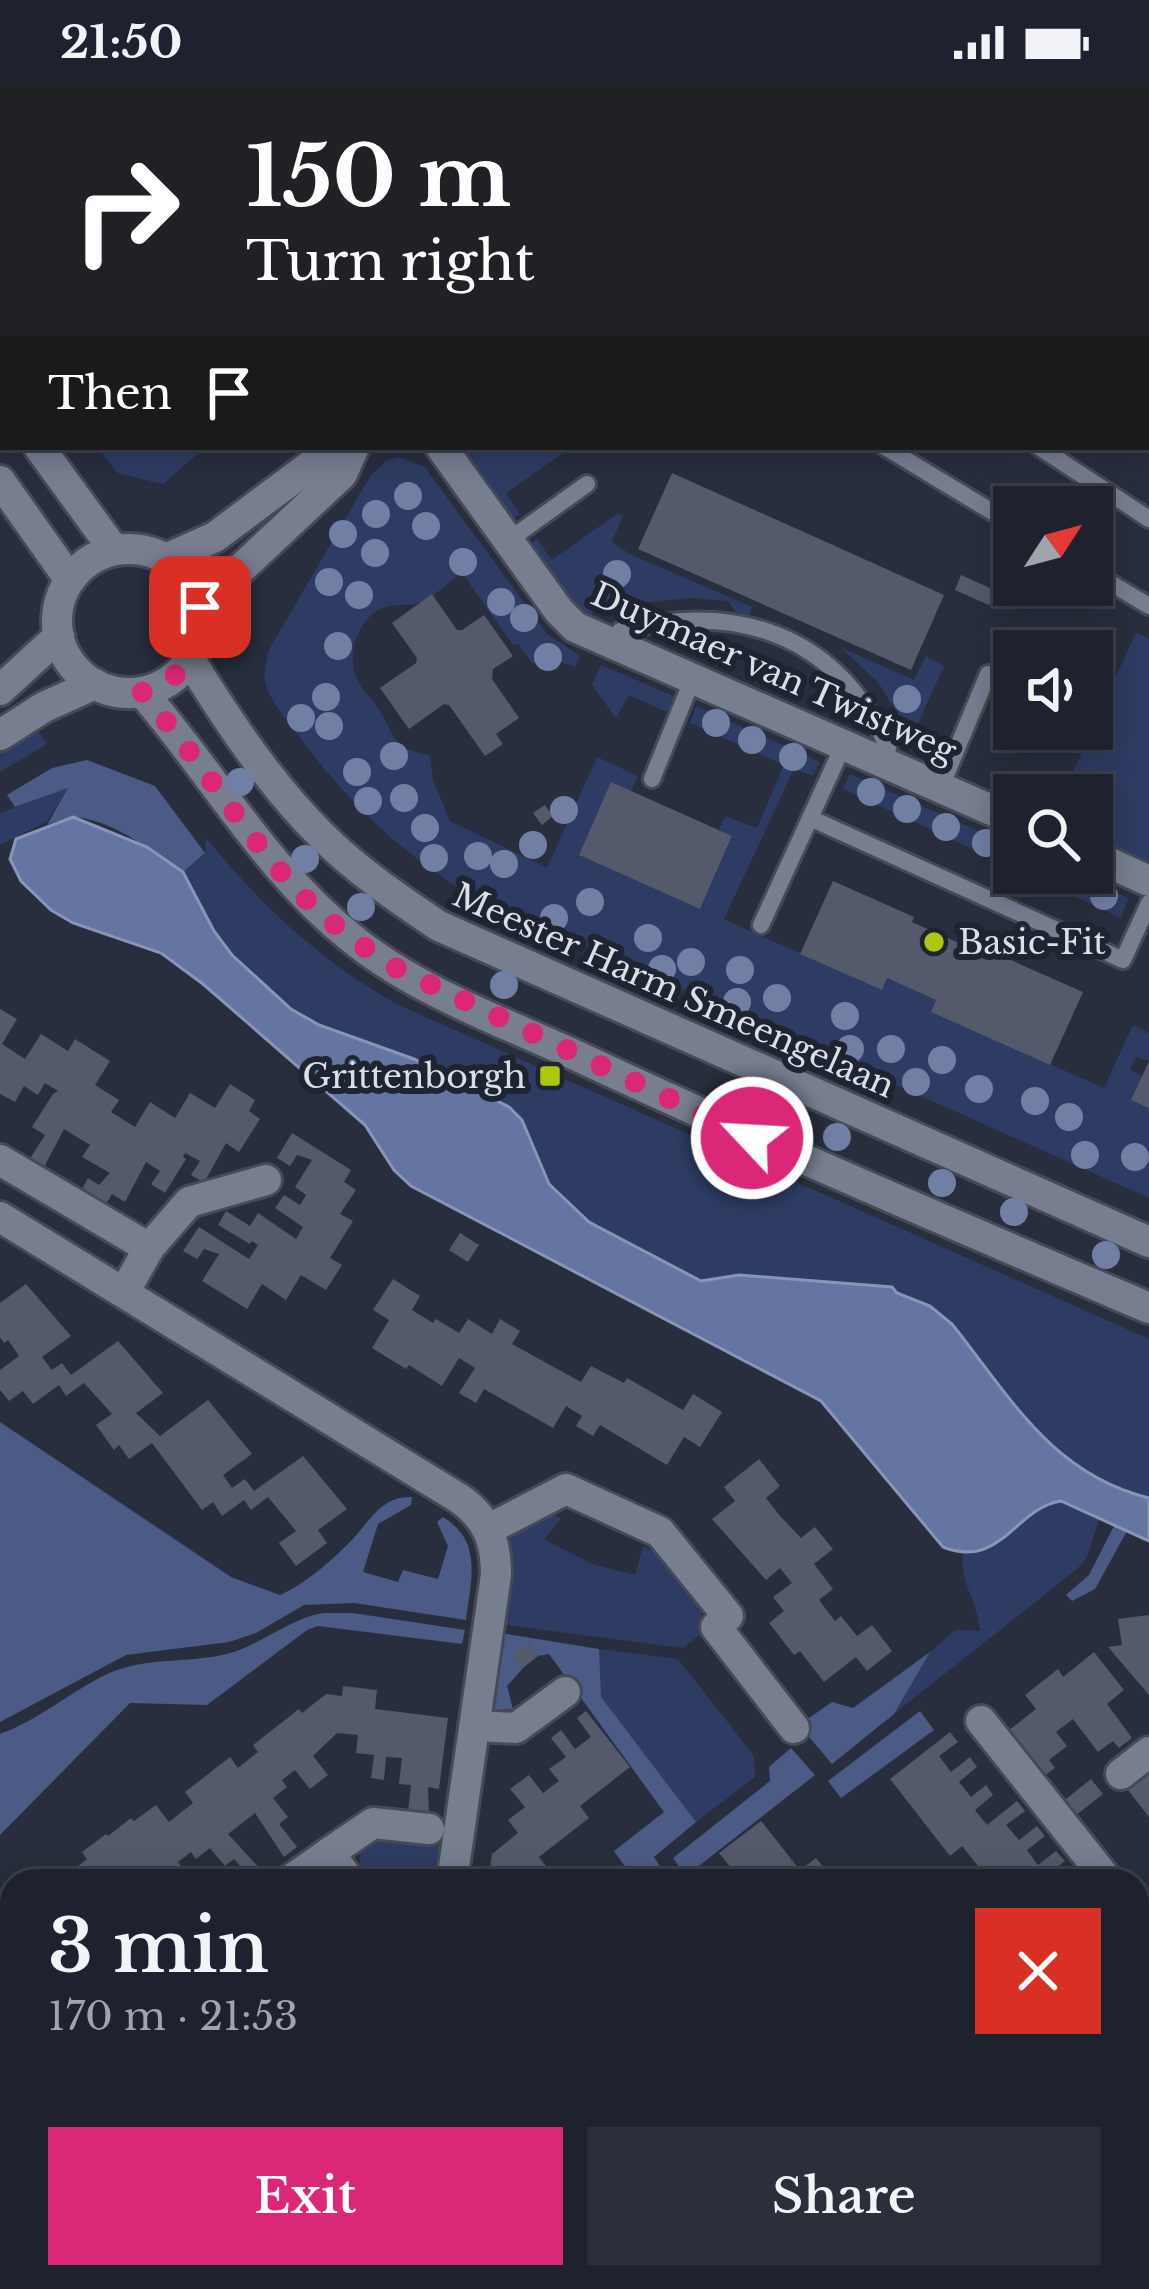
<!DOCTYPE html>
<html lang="en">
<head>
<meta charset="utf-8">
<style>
	body { margin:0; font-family:"Libre Baskerville",serif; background:#2b2f3a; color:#f1f3f6; height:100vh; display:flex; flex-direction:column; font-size:45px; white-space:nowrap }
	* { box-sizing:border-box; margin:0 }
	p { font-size:39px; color:#a1a4aa }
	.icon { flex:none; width:66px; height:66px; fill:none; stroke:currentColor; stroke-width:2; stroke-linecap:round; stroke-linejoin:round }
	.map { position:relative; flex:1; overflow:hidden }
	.details { position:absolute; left:0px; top:1785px; width:1149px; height:420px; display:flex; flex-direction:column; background:#1e222e; border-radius:36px 36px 0 0; box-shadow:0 6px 30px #0003,0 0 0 3px #3c3f4a }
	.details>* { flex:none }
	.top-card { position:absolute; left:0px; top:0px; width:1149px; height:366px; box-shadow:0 6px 30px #0003,0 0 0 3px #3c3f4a; background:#202124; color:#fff; overflow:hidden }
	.needle { width:78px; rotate:54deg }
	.controls { position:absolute; left:993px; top:402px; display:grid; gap:24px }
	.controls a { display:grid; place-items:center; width:120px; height:120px; border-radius:0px; background:#1e222e; box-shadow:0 6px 30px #0003,0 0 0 3px #3c3f4a; font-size:60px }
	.pin { position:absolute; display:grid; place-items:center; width:102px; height:102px; color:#fff; margin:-51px; border-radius:24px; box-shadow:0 6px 18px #0006 }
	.me { position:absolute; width:132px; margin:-66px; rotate:295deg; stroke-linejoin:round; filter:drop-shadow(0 0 9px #0008) }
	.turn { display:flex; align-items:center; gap:42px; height:252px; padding:0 48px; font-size:54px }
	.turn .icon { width:156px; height:156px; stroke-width:2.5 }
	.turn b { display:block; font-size:84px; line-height:102px }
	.then { display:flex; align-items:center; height:114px; padding:0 48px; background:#0003; gap:24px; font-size:45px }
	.round { display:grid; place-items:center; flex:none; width:126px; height:126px; border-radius:0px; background:#2b2f3a }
	.summary { display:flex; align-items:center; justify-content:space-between; height:204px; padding:0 48px }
	h1 { font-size:72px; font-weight:600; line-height:90px }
	.action { display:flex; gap:24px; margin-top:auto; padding:24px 48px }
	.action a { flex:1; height:138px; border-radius:0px; background:#db2777; color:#fff; font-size:48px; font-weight:600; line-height:138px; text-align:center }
	.action a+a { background:#2b2f3a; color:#f1f3f6 }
	.status { display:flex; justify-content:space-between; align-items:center; height:84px; padding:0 60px; background:#1e222e; direction:ltr }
	.status svg { height:33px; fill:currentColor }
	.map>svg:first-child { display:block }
</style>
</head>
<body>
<div class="status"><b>21:50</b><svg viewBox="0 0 49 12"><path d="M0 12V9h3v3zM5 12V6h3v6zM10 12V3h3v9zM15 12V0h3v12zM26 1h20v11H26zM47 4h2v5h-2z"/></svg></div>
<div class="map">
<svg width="1149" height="2205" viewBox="0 0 1149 2205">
	<rect width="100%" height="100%" fill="#282e3d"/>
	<g fill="#2e3c63">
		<path d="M767,0H971L763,3Z"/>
		<path d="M97,363H206L163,400L117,389Z"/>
		<path d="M457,363H572L506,409L520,431L509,435Z"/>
		<path d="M398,373L424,382L547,550L580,572L575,583L545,573L533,580L518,560L513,561L462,489C449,498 430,517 415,520C402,522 390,519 378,526C357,539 347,571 356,593C361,606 371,613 378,624C397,654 390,664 430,671L433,696L450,737L547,784L597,673L638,692L631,707L611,699L579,771L700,825L732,753L719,746L725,732L757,744L784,681L690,639L696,622L820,678L813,692L794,685L724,835L881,906L887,894L936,916L932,928L1104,1004L1133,941L1149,949V977L1136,973L1130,986L1142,992L1149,1024V1114L471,811C402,770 349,719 301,655C289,640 272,620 266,601C262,589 267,576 270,564L371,391L386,377Z"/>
		<path d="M617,430L623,431L612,458L630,470L752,523L749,532L735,527L728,517L692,514L597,523L589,534L574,525L530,462L536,454L552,476Z"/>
		<path d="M1136,548L1149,555V781L1092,755V711H1063Z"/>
		<path d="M840,563L914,596L926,572L944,582L912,653L878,598Z"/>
		<path d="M601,581L674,612L667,628L629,611L616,634L592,601Z"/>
		<path d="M36,644L47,660L0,688V667Z"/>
		<path d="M850,690L1014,763V784L843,705Z"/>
		<path d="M70,703L46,738L0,761V729Z"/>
		<path d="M206,754C263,823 322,879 401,922L1149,1255V1414L1129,1409L1063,1374L930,1222L897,1209L719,1195L701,1197L589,1138L569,1123L549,1100L522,1036L509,1023L414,975L319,941L291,925L232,871L214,847L183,788L205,769Z"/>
		<path d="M1024,789H1072L1129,814L1121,834Z"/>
		<path d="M1061,1417L1100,1433L1087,1473L1077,1485L894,1630L930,1568L955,1546L980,1547C977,1514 960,1501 963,1469C1002,1462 1023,1424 1061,1417Z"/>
		<path d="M551,1428L561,1435L544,1455L594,1481L635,1491L643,1462L659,1469L701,1524L702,1549L683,1564L498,1540L510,1487V1455Z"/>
		<path d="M599,1565L678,1575L754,1672L755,1693L696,1738L599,1611Z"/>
		<path d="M386,1754L439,1761L435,1797H367L360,1781V1769L378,1755Z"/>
	</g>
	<g fill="#4c5b85">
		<path d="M0,0H74L3,3V229Z"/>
		<path d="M87,676L155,702L205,769L183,788C152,767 114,737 76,733C67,733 55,738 47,741L68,704L15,723L7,711L52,684Z"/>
		<path d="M0,1338L231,1493L280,1511C303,1501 329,1479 348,1460C368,1441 380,1411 412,1413L411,1421L378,1440L363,1488L398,1498L403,1486L438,1495L448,1462L437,1438L443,1433C483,1457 471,1496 466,1536L354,1519L304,1521L256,1549L229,1558L126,1571L0,1638Z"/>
		<path d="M1115,1440L1127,1447L1095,1505L1072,1517L1066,1511L1089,1491Z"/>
		<path d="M323,1529H353L465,1546L462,1560L318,1542L307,1546L207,1621L130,1619L0,1751V1650C39,1636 70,1608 107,1590C149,1571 195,1581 237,1567C267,1556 292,1534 323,1529Z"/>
		<path d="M500,1549L599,1565L601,1613L696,1738L654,1773L670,1797H635L614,1767L664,1728L549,1570L538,1572L528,1560L523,1584L507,1602L513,1625L494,1627L502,1569L497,1567Z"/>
		<path d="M930,1568L894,1630L832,1680L799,1641L832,1618L853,1624Z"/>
		<path d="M920,1627L934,1646L841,1714L828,1697Z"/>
		<path d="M791,1664L815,1691L686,1792L673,1774L770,1697L769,1683Z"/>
	</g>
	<path fill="#6575a1" stroke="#8895b6" stroke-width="3" d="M73,733L147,763L183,788L214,847L232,871L291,925L319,941L414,975L509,1023L522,1036L549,1100L589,1138L701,1197L739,1191L892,1203L897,1209L930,1222L952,1240C1011,1314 1052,1390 1149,1414V1457L1061,1417C1015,1424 1001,1486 943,1463L821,1317L411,1102L394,1086L365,1041L203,900L161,869L73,839L51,826L21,797L10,775L16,755Z"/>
	<g fill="#545a6b">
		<path d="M672,389L944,511L911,586L638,465Z"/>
		<path d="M961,491L995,506L989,521L955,506Z"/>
		<path d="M432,510L457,546H462L484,531L513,572L493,585L492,595L519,634L496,650L503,660L485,672L449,621L444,620L409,645L380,604L416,579L417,574L392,539Z"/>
		<path d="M1045,555L1071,567H1039Z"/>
		<path d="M611,698L732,752L700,825L579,771Z"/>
		<path d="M545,721L553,732L542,741L533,729Z"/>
		<path d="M833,797L914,833L912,838L961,860L963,855L1083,908L1050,981L931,928L936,916L887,894L882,906L800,870Z"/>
		<path d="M0,925L17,935L2,960L25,975L41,950L68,967L75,955L110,977L95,1001L119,1016L111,1028L135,1043L150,1018L175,1034L190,1009L215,1024L230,1000L255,1016L249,1027L260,1035L239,1068L226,1059L204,1099L191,1091L200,1077L185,1069L183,1073L186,1075L165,1109L151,1100L160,1087L146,1078L125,1118L112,1110L105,1122L81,1107L88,1094L99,1101L110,1089L82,1073L90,1061L64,1045L43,1085L29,1076L45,1051L32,1043L53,1010L58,1007L45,999L38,1011L24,1002L15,1018L0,1010Z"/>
		<path d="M1149,977V1024L1131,1016Z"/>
		<path d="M292,1049L351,1086L344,1098L356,1106L340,1130L353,1137L330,1174L342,1181L326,1206L301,1191L286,1216L262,1200L247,1225L202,1197L219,1170L204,1165L197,1175L183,1167L199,1143L249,1175L258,1161L252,1157L250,1160L218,1141L226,1127L250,1142L258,1129L296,1155L303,1143L275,1124L284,1111L300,1121L306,1111L295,1103L312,1076L297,1071L290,1082L277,1074Z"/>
		<path d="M460,1149L479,1161L468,1178L449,1166Z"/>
		<path d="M393,1195L420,1212L412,1226L433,1239L436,1235L459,1249L468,1235L492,1250L500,1235L520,1247L512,1260L581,1298L591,1282L624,1299L627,1294L683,1326L693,1310L722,1328L700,1363L684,1353L667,1381L600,1341L593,1352L576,1342L582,1332L566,1322L553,1344L484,1305L476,1319L459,1309L475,1284L459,1274L442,1302L409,1281L406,1285L372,1264L389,1236L373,1226Z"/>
		<path d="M26,1200L71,1252L42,1273L52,1286L62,1279L71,1291L118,1257L163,1309L136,1329L160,1352L208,1316L252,1370L223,1391L232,1404L245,1395L254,1407L303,1372L347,1425L318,1446L327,1459L296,1482L279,1459L296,1447L268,1413L251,1426L244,1416L222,1432L213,1418L202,1426L152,1359L129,1375L119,1361L114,1366L96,1341L112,1330L84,1299L66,1312L59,1301L33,1320L23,1307L9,1317L0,1306V1286L19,1272L8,1256L4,1259L0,1253V1219Z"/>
		<path d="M759,1375L780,1402L766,1414L780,1432L801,1454L815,1443L833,1465L814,1480L833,1505L819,1516L835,1537L841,1532L857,1552L872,1541L892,1567L867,1587L856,1573L824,1598L800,1567L794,1571L769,1539L784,1527L773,1513L792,1499L780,1484L766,1496L712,1435L735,1417L724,1403Z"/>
		<path d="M1149,1531V1611L1108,1563L1122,1561L1118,1535Z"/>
		<path d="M528,1560L538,1572L523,1584L513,1572Z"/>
		<path d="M1094,1568L1124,1606L1107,1620L1132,1654L1119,1664L1113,1657L1098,1668L1073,1635L1056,1648L1067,1662L1049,1676L1055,1684L1040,1695L1004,1650L1036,1625L1025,1611L1058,1585L1063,1593Z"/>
		<path d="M343,1602L377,1606L375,1625L448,1634L439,1705L428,1703L429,1731L408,1728L411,1701L399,1700L402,1674L386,1673L384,1696L371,1694L374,1671L356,1669L358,1651L337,1649L313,1672L328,1691L310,1705L295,1686L282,1696L287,1703L273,1714L288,1733L279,1740L297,1763L284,1773L255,1729L228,1750L263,1788L253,1797L234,1775L225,1782L210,1764L196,1775L191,1768L178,1778L193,1797H164L160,1792L154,1797H141L138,1793L133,1797L124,1794L74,1797L76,1784L87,1775L82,1768L106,1750L108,1752L131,1734L134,1737L156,1721L169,1738L193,1719L185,1708L230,1673L238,1684L258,1668L253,1661L299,1625L302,1629L326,1610L342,1612Z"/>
		<path d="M586,1627L630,1683L580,1722L589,1734L539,1773L549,1786L535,1797H488L492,1770L518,1749L508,1736L525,1723L510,1705L529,1691L543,1709L559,1697L549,1685L566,1673L551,1654L561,1646L575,1665L591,1653L577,1634Z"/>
		<path d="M950,1648L958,1658L939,1672L951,1688L970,1673L977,1683L959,1698L971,1713L986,1701L993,1711L975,1726L987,1741L1017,1717L1025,1727L1006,1741L1019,1756L1037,1742L1045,1752L1027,1766L1038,1781L1056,1767L1065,1777L1046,1792L1050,1797H990L962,1762L950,1772L890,1695Z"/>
		<path d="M1149,1684V1733L1125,1702Z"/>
		<path d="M1091,1695L1103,1710L1071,1735L1060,1720Z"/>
		<path d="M761,1737L800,1786L816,1774L835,1797H717L732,1785L719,1769Z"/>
		<path d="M0,1890L7,1891L4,1914L12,1919V1978L0,1988V1946L4,1943L0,1937Z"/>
		<path d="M12,2002V2031L6,2035L0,2026V2011Z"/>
		<path d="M6,2077L12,2084V2135L0,2145V2081Z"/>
		<path d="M1149,2082V2099L1137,2109V2092Z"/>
		<path d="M1149,2123V2205H1105L1121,2193H1137V2132Z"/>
		<path d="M0,2187L7,2196L28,2193L36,2203L0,2205Z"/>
		<path d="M166,2193L189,2196V2193H237L236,2203L213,2200L212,2205H164Z"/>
		<path d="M361,2193H401L400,2205L360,2200Z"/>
		<path d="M418,2193H437V2201L450,2205H417Z"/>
		<path d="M605,2193H654L652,2205H604Z"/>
		<path d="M867,2193H888L886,2205H875Z"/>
		<path d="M906,2193H978L977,2205H905Z"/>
	</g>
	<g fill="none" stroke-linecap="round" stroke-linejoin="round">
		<g stroke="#464a56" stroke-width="22">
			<g id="service">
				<path d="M885,363L1014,441"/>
				<path d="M1039,363L1149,435"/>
				<path d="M509,456L587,400"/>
				<path d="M1092,488L1149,522"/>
				<path d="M615,560L620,547C736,517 837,550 888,664L882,678"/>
				<path d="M652,695L693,594"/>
				<path d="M941,703L988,590"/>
				<path d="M810,734L1123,876L1149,819"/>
				<path d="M761,841L844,660"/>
			</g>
		</g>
		<g stroke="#464a56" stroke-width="36">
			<g id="minor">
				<path d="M441,363L559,527L575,543L1014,736"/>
				<path d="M166,475L215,453L326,370L354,363"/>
				<path d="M200,523L342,390L354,363"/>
				<path d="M1092,771L1149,797"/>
				<path d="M0,1076L149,1164"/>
				<path d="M0,1133L460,1415C488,1435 496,1458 496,1491L452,1797"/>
				<path d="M125,1207L149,1164L189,1118L266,1096"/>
				<path d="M489,1445L566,1405L660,1448L728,1532L716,1543L794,1644"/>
				<path d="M981,1637L1108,1797"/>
				<path d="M476,1642L516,1644L565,1608"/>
				<path d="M1121,1690L1149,1668"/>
				<path d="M289,1797L329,1769"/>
				<path d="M350,1797L329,1769L373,1739L429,1745"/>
				<path d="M1137,1833L1149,1848"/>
				<path d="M1137,1983L1149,1974"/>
				<path d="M1137,2032L1149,2047"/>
				<path d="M0,2055L12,2070"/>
				<path d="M93,2193L103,2205"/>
				<path d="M814,2193L823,2205"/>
				<path d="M554,2205L556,2193"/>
				<path d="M768,2205L785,2193"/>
				<path d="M1022,2205L1023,2193"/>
			</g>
		</g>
		<g stroke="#464a56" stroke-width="36">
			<g id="tertiary">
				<path d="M0,306L3,311"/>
				<path d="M39,363L114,466"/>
				<path d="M0,397L70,496"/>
				<circle cx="129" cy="537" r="72"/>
				<path d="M190,576C228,637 269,699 320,750C356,786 397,814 439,842L1149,1158"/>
				<path d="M0,606L59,552"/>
				<path d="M142,608C214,691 267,788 355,857C423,911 512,941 590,978C774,1064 962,1144 1149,1224"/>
				<path d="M0,651L44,623L95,600"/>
			</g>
		</g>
		<use href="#service" stroke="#777e90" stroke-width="16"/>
		<use href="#minor" stroke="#777e90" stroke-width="30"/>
		<use href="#tertiary" stroke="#777e90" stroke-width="30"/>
	</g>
	<g fill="#717fa4">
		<circle cx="408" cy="412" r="14"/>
		<circle cx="376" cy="430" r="14"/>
		<circle cx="426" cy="442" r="14"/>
		<circle cx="343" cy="450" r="14"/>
		<circle cx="375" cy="469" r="14"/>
		<circle cx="463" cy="478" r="14"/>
		<circle cx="617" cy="490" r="14"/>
		<circle cx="329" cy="498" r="14"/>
		<circle cx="359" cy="511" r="14"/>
		<circle cx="501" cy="518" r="14"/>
		<circle cx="524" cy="534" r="14"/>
		<circle cx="338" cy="562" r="14"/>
		<circle cx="548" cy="573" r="14"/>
		<circle cx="326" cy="613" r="14"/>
		<circle cx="907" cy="615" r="14"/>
		<circle cx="301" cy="634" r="14"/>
		<circle cx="716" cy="639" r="14"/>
		<circle cx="329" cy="642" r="14"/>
		<circle cx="752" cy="656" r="14"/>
		<circle cx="394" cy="672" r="14"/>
		<circle cx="793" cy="673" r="14"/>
		<circle cx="357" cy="688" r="14"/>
		<circle cx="240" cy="698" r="14"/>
		<circle cx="871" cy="708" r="14"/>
		<circle cx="404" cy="714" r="14"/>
		<circle cx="368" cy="717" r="14"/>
		<circle cx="907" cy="725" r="14"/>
		<circle cx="564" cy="726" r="14"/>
		<circle cx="946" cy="743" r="14"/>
		<circle cx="425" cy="744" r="14"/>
		<circle cx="986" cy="759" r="14"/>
		<circle cx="533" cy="761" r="14"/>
		<circle cx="478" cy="772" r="14"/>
		<circle cx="434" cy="774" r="14"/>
		<circle cx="305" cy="775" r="14"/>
		<circle cx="504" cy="780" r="14"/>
		<circle cx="1104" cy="812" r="14"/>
		<circle cx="590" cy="818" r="14"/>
		<circle cx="361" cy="823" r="14"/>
		<circle cx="554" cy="834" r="14"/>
		<circle cx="648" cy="854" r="14"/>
		<circle cx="691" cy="878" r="14"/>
		<circle cx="662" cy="885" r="14"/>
		<circle cx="740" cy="886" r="14"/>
		<circle cx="504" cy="901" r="14"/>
		<circle cx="777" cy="914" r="14"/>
		<circle cx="737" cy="918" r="14"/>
		<circle cx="845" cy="932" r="14"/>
		<circle cx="850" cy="965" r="14"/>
		<circle cx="891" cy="965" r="14"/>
		<circle cx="942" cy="976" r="14"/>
		<circle cx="916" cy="998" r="14"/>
		<circle cx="979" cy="1005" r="14"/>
		<circle cx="1035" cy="1017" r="14"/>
		<circle cx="1069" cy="1033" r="14"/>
		<circle cx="837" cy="1053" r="14"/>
		<circle cx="1085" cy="1071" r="14"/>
		<circle cx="1135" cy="1073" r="14"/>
		<circle cx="942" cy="1099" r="14"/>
		<circle cx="1014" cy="1128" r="14"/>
		<circle cx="1106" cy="1171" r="14"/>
	</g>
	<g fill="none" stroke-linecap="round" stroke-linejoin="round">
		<path stroke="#db2777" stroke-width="21" stroke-dasharray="0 37.8" d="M200,523C205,565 183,596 142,608C193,667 234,733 285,793C315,828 354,857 392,882L752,1054"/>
	</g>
	<g fill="#adc60e" stroke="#1f2432" stroke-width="4.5">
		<circle cx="934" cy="858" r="12"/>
		<rect x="538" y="980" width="24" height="24" rx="6"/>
	</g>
	<g text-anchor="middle" stroke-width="12" stroke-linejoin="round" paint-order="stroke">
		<g font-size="33" fill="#dbdfe8" stroke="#1f2432">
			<text transform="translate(774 588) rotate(24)" y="12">Duymaer van Twistweg</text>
			<text transform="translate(674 906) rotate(24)" y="12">Meester Harm Smeengelaan</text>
		</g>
		<g font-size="33" fill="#dbdfe8" stroke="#1f2432" text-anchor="start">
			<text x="958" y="870">Basic-Fit</text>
			<text x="526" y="1004" text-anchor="end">Grittenborgh</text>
		</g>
	</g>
</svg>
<div class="controls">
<a><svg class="needle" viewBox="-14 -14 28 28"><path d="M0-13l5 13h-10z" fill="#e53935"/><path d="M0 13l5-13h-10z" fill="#a1a4aa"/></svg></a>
<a><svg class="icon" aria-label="sound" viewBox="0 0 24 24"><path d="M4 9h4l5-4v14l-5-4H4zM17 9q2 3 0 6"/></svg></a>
<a><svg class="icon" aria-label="search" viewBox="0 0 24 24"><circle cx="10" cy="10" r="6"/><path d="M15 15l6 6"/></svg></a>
</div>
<div class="pin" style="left:200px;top:523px;background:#d93025"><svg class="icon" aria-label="arrive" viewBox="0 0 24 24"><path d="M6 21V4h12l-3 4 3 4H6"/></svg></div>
<svg class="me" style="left:752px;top:1054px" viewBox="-20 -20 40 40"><circle r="17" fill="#db2777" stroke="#fff" stroke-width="3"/><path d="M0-11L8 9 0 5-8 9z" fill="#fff"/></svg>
<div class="top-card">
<div class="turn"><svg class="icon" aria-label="right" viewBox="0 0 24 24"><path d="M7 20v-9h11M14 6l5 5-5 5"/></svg><div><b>150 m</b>Turn right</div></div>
<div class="then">Then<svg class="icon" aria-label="arrive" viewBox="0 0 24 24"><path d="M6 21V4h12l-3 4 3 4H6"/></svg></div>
</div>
<section class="details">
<div class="summary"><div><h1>3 min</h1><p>170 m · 21:53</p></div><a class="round" style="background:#d93025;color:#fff"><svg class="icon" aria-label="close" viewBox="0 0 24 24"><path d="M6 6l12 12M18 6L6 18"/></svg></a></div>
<div class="action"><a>Exit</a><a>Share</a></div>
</section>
</div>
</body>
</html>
